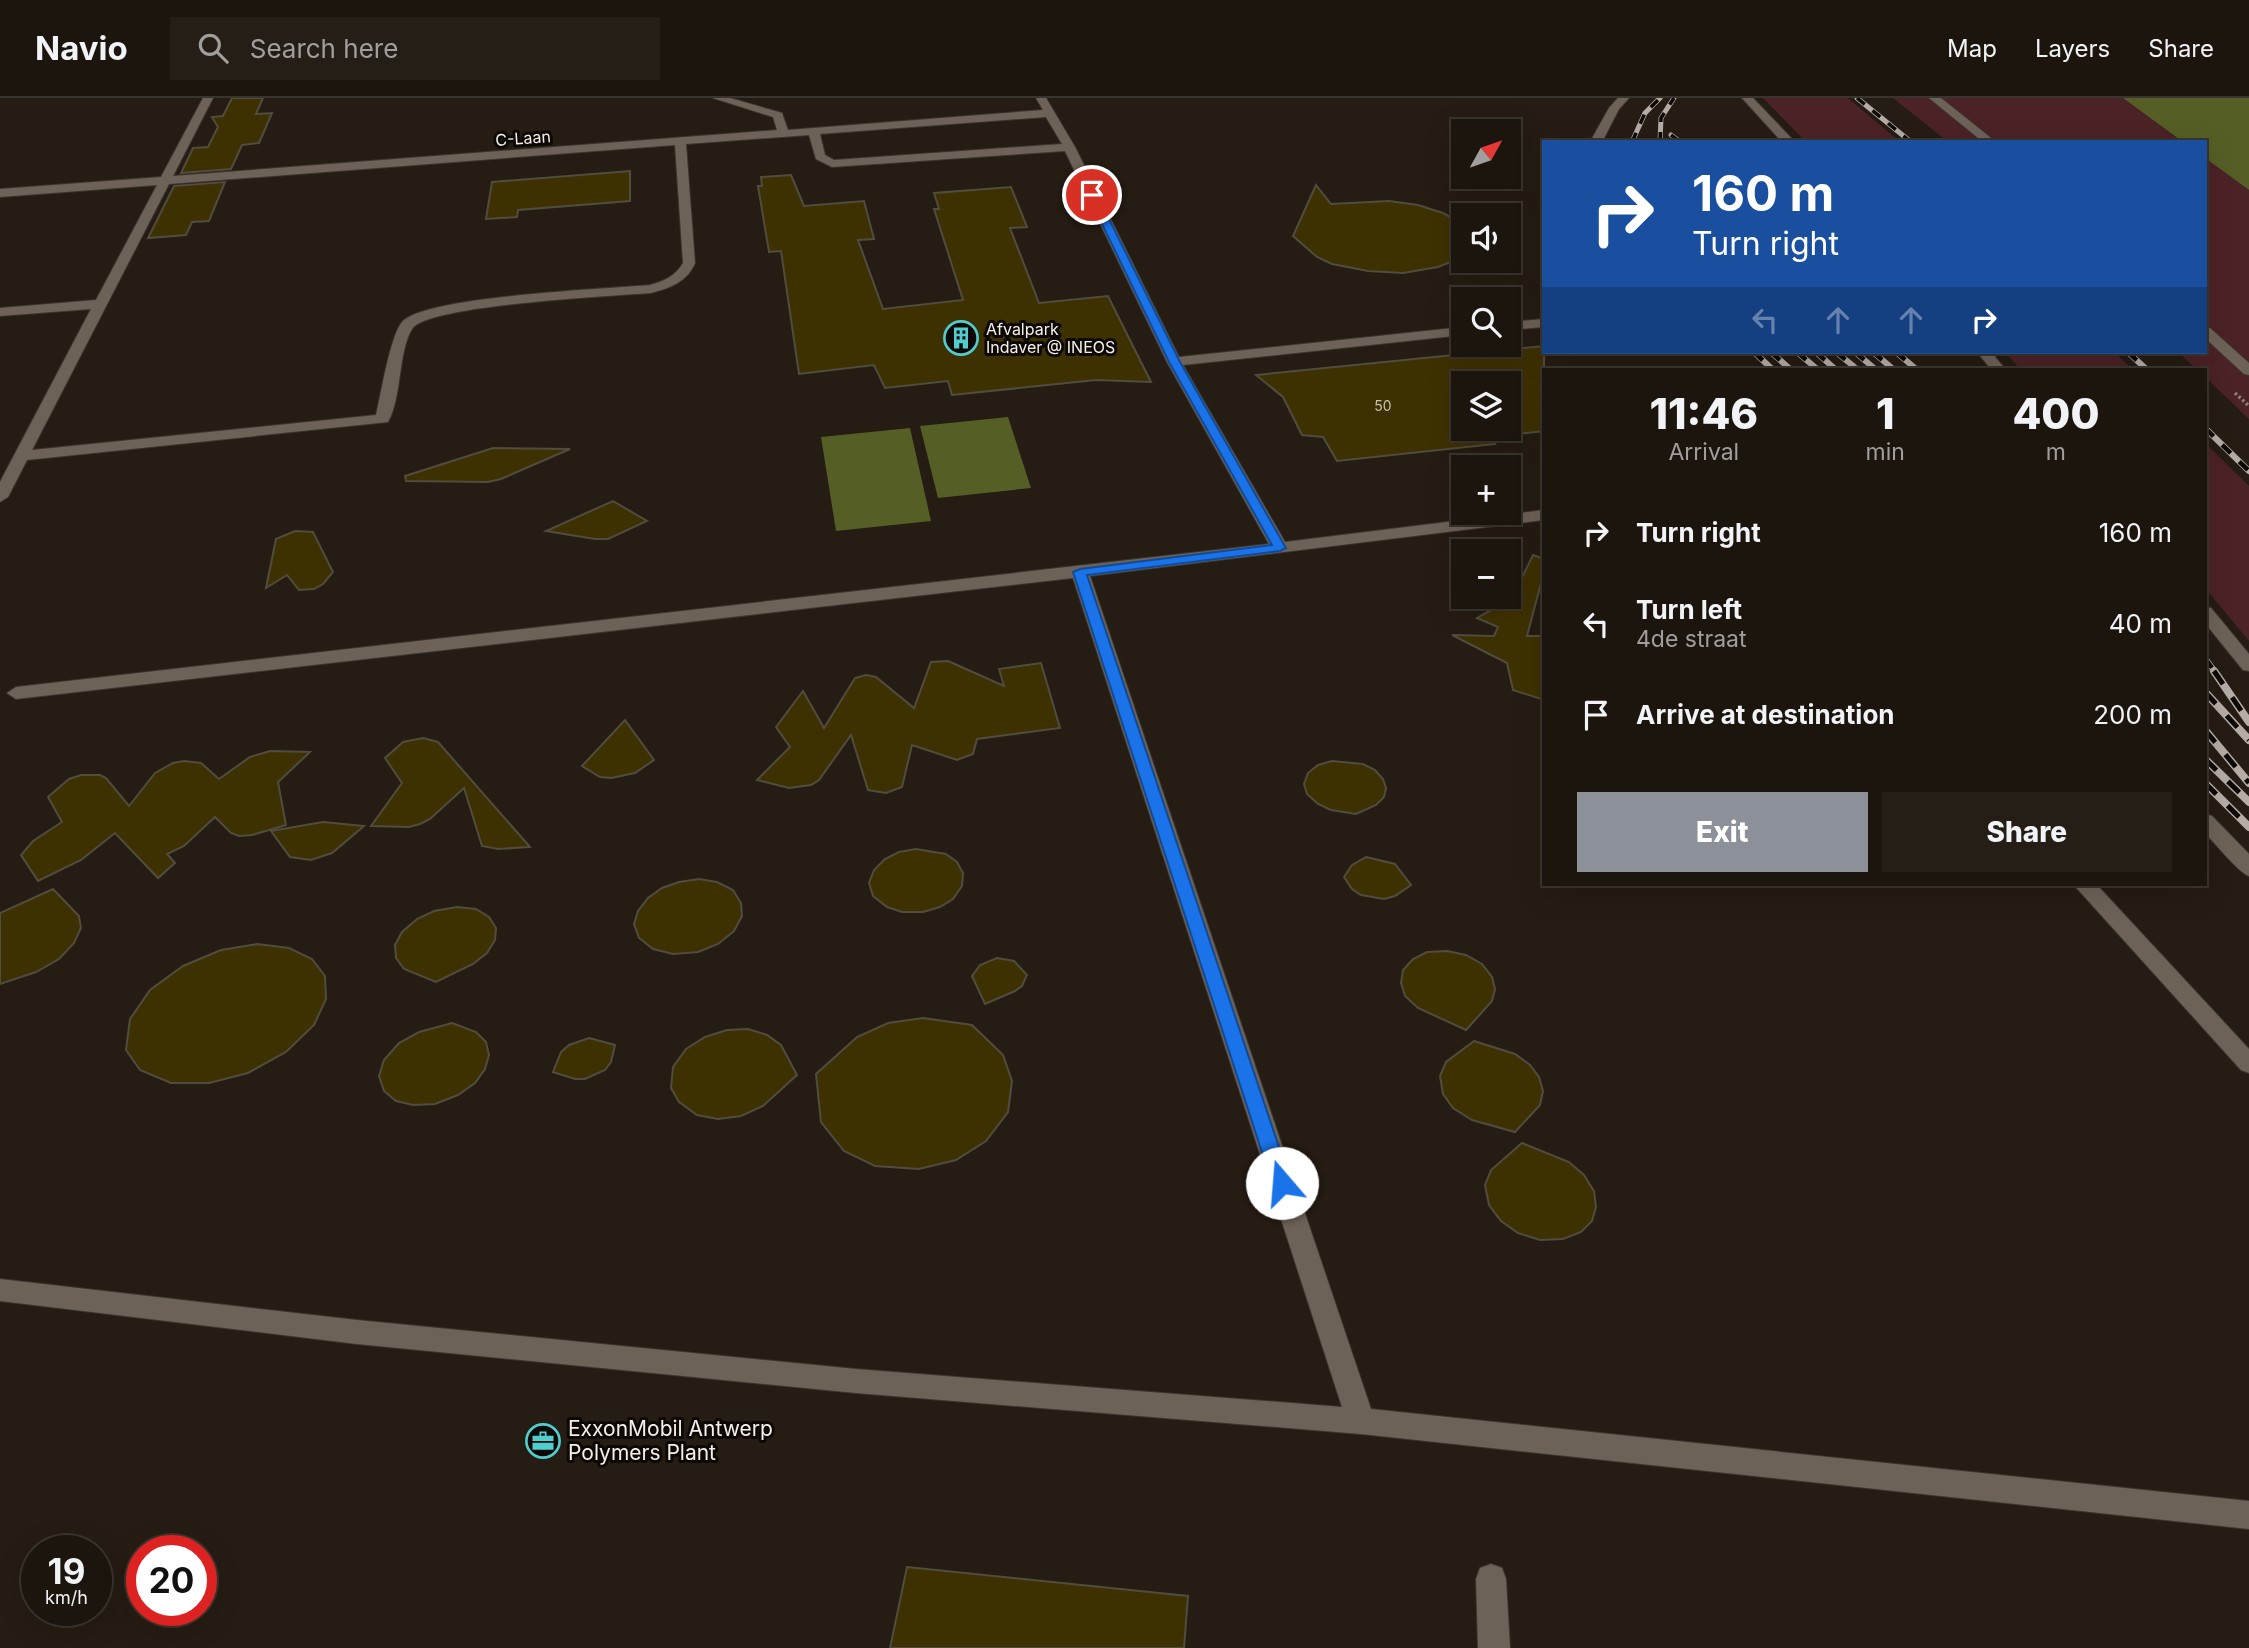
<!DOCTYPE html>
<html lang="en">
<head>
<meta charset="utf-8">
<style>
	body { margin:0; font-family:Inter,sans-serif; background:#251e17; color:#f1f3f6; height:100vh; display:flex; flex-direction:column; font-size:26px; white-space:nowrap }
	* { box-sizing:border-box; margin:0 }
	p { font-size:23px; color:#a09f9e }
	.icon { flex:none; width:38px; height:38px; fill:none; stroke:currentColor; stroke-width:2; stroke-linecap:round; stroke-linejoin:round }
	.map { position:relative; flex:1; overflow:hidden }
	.drawer { position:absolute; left:1542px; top:270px; width:665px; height:518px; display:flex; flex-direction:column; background:#1c150e; border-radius:0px; box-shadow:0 7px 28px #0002,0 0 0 2px #3a342e }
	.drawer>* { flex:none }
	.top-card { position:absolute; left:1542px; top:42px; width:665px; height:214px; border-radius:0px; box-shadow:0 7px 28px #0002,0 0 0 2px #3a342e; background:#1a4fa0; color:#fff; overflow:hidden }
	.needle { width:46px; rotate:50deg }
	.controls { position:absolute; left:1451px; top:21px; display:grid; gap:14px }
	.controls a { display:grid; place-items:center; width:70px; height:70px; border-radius:0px; background:#1c150e; box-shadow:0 7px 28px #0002,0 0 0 2px #3a342e; font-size:35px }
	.speed { position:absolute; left:21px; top:1437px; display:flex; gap:14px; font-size:35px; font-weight:700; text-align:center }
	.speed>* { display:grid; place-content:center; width:91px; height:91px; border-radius:50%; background:#1c150e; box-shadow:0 7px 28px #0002,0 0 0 2px #3a342e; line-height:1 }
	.speed small { font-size:18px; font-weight:400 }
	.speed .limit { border:10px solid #d22; background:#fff; color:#111 }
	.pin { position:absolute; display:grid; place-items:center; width:60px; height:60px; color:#fff; margin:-30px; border:4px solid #fff; border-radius:50%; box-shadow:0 2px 7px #0007 }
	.me { position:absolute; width:77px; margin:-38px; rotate:342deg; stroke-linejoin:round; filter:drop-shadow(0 0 5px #0008) }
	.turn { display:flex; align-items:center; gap:24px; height:147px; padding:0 35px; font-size:32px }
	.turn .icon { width:91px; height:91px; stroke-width:2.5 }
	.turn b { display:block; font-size:49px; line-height:60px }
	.lanes { display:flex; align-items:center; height:66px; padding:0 35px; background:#0003; justify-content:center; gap:35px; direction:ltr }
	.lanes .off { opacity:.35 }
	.eta { display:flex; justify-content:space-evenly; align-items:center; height:119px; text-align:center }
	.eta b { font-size:42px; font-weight:800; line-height:49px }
	.primary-button { display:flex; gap:14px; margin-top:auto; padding:14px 35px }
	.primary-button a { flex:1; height:80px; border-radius:0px; background:#8c9099; color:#fff; font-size:28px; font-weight:800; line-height:80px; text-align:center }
	.primary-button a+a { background:#251e17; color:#f1f3f6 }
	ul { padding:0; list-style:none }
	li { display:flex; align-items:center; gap:21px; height:91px; padding:0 35px }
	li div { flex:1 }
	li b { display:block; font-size:26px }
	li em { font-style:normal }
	header { display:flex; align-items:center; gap:42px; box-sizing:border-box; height:98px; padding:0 35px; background:#1c150e; border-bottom:2px solid #3a342e }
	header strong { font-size:33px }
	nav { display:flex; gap:38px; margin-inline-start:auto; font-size:24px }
	.search { width:490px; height:63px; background:#251e17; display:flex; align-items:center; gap:18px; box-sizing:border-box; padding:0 24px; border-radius:0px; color:#a09f9e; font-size:26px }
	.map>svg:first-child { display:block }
</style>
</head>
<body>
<header>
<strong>Navio</strong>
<div class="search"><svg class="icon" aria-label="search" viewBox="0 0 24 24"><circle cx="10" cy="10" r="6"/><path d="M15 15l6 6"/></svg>Search here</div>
<nav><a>Map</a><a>Layers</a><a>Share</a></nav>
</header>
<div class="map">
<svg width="2249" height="1550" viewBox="0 0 2249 1550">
	<rect width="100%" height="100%" fill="#251c13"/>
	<g fill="#4b2226">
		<path d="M1763,0H1848L1900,44H1806Z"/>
		<path d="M1893,0H2123L2183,44H1948Z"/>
		<path d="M2205,60L2249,92V321L2205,279V271H2196L2178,254H2205Z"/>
		<path d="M2005,254H2114L2132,271H2020Z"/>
		<path d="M2205,345L2249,388V543L2205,490Z"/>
	</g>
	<g fill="#545e25">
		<path d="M2123,0H2249V92L2205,60V44H2183Z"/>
		<path d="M1008,319L1031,390L938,400L920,328Z"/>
		<path d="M910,330L931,423L836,433L821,339Z"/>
	</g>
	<g fill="#3e3101" stroke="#504c3f" stroke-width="2" fill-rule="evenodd">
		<path d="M232,0H263L256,16L272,15L259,45L242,47L231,71L181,75L193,50L208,49L218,29L212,19L223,18Z"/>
		<path d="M630,73V103L518,112L517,119L486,121L492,84Z"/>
		<path d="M791,77L804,108L864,103L874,141L858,142L883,211L963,202L934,111H939L934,95L1011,89L1027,129L1010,130L1039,205L1108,198L1151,284L1096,282L952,297L948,283L885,290L874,267L799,276L781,153L769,154L758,88H762L761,79Z"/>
		<path d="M225,84L209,123L192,124L186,137L148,140L174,88Z"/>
		<path d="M1316,87L1331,106L1389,103L1418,107L1443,115L1463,126V159L1438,169L1403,175L1368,173L1332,166L1317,159L1293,138Z"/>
		<path d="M1544,248V333L1490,339L1495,346L1337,363L1323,339L1302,337L1283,299L1256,277ZM1463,285H1508V331H1463Z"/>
		<path d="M493,350L570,351L501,381L488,384L406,383L405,378Z"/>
		<path d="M613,403L647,423L608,441H595L546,433Z"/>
		<path d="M295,433L313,434L333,474L323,486L314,491L299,492L287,477L266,490L276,441Z"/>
		<path d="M1533,457L1544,461V474L1527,538H1544V602L1513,592L1507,565L1452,537L1494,538L1498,529L1477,520L1512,500Z"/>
		<path d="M948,563L1004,588L999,571L1041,565L1060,630L977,641L973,656L957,662L912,647L902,689L886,695L868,692L851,637L819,682L811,687L789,690L757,682L790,649L776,629L803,593L824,630L855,580L866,577L876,579L914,610L931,564Z"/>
		<path d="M625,622L654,662L635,675L611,680L600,679L582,668Z"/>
		<path d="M423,640L438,644L530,749L498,751L482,748L464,690L430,721L420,726L409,729L371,728L402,685L385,660L403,644Z"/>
		<path d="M270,653L310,654L278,684L286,727L252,737L239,738L231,735L215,719L184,748L167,756L175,765L158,780L115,735L81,762L38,783L21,757L33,743L62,724L48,699L69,681L81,677H100L106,680L129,708L155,675L173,665L184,663L201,665L219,681L250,659Z"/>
		<path d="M1332,663L1363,666L1375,672L1383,681L1386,690L1384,699L1376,707L1356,716L1331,712L1318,706L1307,696L1304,686L1308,675L1318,667Z"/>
		<path d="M323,724L364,728L332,755L311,762L290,759L271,733Z"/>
		<path d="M916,751L946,756L957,764L963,775L962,788L953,801L940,809L923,814H902L887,809L873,798L869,785L874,772L885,761L899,754Z"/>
		<path d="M1366,759L1395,766L1411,787L1395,798L1384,801L1361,797L1352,791L1344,779L1352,767Z"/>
		<path d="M699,781L717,784L733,792L741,805L742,818L734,833L718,846L698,854L673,856L653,851L639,840L634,826L638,813L648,800L662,790L679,784Z"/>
		<path d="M53,791L79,818L81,830L74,845L59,861L36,874L0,886V815Z"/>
		<path d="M457,809L476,811L489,819L496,830L495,842L487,855L473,866L436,884L404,871L396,860L395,847L402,834L417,821L434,813Z"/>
		<path d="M257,846L289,850L312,861L325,878L326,901L314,927L286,954L248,975L209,985H171L140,972L126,952L130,921L150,892L183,868L221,852Z"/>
		<path d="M1447,853L1466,857L1482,866L1492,879L1495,891L1492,903L1466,932L1418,910L1405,898L1401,885L1403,872L1413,861L1427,854Z"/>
		<path d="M997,860L1014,863L1027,877L1022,888L1015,893L985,906L972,878L980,867Z"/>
		<path d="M923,920L972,927L1003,957L1012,983L1008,1014L986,1043L956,1062L919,1071L875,1068L844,1053L821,1024L816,976L857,939L888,925Z"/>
		<path d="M452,925L476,934L486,944L489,957L485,971L475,985L458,997L435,1006L413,1007L396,1003L384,993L379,978L384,962L399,945L419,934Z"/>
		<path d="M748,931L767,937L781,947L797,977L763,1008L741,1018L718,1021L697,1017L679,1004L671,990L673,969L686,951L705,939L727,932Z"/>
		<path d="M589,940L615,947L611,964L605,972L585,981H575L553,974L561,954L569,947Z"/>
		<path d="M1474,943L1515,956L1530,967L1539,979L1543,993L1540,1007L1515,1034L1472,1022L1453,1010L1443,996L1440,978L1446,964Z"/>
		<path d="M1522,1045L1569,1064L1584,1077L1594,1093L1596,1109L1592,1123L1581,1134L1563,1141L1540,1142L1518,1135L1501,1123L1489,1107L1485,1087L1491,1072Z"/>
		<path d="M907,1469L1188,1498L1184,1550H890Z"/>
	</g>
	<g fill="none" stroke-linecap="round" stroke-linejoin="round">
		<g stroke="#3c3530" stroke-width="2">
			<g id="minor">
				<path d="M203,0H213L173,78L777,32L773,19L713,0H730L782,15L788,32L1043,12L1036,0H1046L1075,49L1179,259L1463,229V237L1183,267L1285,444L1544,412V422L1090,478L1371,1311L2249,1403V1431L1361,1336L856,1295L357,1246L0,1203V1181L357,1222L856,1271L1342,1309L1073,480L16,601L7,595L16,589L1269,446L1167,264L1065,53L832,69L816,61L809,37L686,46L695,165C687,184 670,190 651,195C614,198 426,207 412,231C398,254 402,299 388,324L27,362L8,399L0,404V384L91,211L0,218V210L96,202L157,87L0,99V91L161,79ZM1046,19L1062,46L834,62L825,57L820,36ZM675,47L683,165C676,178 664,183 650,187C608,191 425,198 402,224C390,239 381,296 376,317L32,352L169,86Z"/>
				<path d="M1618,0H1629L1619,11L1602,44H1590L1609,10Z"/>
				<path d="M1742,0H1753L1795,44H1782Z"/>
				<path d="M1929,0H1941L1996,44H1983Z"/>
				<path d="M1544,221V229L1508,232V224Z"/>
				<path d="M2205,229L2210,230L2249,265V277L2244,276L2205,240Z"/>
				<path d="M1977,254H1991L2005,271H1991Z"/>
				<path d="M2205,509L2211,510L2249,556V573L2243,572L2205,525Z"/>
				<path d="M2205,716L2212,718L2249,756V778C2239,775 2215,745 2205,735Z"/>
				<path d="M2073,786H2096L2249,951V975L2241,972Z"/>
				<path d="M1491,1466L1502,1470L1506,1481L1510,1550H1478L1476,1481L1480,1470Z"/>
			</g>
		</g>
		<path stroke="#877f78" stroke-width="3.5" stroke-dasharray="2.5 2.5" stroke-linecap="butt" d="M2235,295L2249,308"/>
		<use href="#minor" fill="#6d6257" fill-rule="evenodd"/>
		<g stroke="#b4aca5" stroke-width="5">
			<g id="rail-far2">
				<path d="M1857,0L1911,44"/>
				<path d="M1671,37L1680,44"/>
				<path d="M1632,44L1645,15L1660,0"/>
				<path d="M1660,44L1661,20L1674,0"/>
			</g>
		</g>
		<g stroke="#b4aca5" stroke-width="6">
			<g id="rail-far1">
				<path d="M1754,254L1772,271"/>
				<path d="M1771,254L1790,271"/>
				<path d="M1797,254L1817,271"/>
				<path d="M1816,254L1835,271"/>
				<path d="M1836,254L1857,271"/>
				<path d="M1855,254L1875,271"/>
				<path d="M1873,254L1893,271"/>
				<path d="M1896,254L1916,271"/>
				<path d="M2128,254L2146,271"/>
				<path d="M2205,330L2249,373"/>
				<path d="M2205,560L2215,574"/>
			</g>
		</g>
		<g stroke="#b4aca5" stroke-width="8">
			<g id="rail">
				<path d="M2214,573L2249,624"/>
				<path d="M2205,594L2249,642"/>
				<path d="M2205,632L2249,685"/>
				<path d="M2205,661L2249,704"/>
				<path d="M2205,685L2249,729"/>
			</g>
		</g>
		<use href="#rail-far2" stroke="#0b0805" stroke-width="3.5" stroke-dasharray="10" stroke-linecap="butt"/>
		<use href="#rail-far1" stroke="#0b0805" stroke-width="4.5" stroke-dasharray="12" stroke-linecap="butt"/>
		<use href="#rail" stroke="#0b0805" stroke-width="5" stroke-dasharray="16" stroke-linecap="butt"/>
	</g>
	<path fill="#1a73e8" stroke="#114b97" stroke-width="2" d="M1092,94L1097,97L1180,264L1286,450L1280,453L1087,477L1291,1085L1288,1090L1282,1092L1275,1090L1272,1085L1073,474L1080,471L1272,447L1169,264L1088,97Z"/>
	<defs>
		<g id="building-ring" transform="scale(1.75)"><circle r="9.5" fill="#0b0805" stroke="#52cdcd" stroke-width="1.5"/><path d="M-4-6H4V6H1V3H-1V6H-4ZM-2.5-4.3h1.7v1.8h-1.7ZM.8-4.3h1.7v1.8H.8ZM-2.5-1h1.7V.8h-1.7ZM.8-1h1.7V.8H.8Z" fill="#52cdcd"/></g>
		<g id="office-ring" transform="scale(1.75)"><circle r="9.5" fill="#0b0805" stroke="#52cdcd" stroke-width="1.5"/><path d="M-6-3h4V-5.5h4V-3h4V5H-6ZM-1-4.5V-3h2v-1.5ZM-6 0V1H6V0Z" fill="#52cdcd"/></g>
	</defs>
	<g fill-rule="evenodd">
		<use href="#building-ring" x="961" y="240"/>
		<use href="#office-ring" x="543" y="1343"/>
	</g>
	<g text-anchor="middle" stroke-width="6" stroke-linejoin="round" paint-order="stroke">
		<g font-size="14" fill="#c8c0af">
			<text x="1383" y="313">50</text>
		</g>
		<g font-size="16" fill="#f6efe9" stroke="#0b0805">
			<text transform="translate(523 40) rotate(-4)" y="6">C-Laan</text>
		</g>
		<g font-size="16" fill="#f6efe9" stroke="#0b0805" text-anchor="start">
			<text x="986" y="237">Afvalpark<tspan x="986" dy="18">Indaver @ INEOS</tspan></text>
		</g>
		<g font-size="21" fill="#f6efe9" stroke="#0b0805" text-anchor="start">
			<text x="568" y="1338">ExxonMobil Antwerp<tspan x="568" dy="24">Polymers Plant</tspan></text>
		</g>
	</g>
</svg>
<div class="controls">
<a><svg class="needle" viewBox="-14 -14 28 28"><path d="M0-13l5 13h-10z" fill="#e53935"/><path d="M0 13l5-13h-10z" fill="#a09f9e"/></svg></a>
<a><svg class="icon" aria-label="sound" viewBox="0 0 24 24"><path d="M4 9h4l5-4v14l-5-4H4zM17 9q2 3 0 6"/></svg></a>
<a><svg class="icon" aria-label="search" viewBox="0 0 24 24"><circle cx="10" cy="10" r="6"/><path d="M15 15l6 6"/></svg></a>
<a><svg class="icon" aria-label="layers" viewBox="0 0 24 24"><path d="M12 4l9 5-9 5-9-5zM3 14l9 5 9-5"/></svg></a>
<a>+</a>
<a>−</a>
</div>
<div class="speed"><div>19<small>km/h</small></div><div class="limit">20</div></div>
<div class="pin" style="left:1092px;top:97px;background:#d93025"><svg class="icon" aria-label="arrive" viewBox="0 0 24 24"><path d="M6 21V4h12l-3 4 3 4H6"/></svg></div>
<svg class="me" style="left:1282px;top:1085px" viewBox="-20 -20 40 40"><circle r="19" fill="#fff"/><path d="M0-13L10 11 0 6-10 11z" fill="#1a73e8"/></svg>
<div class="top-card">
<div class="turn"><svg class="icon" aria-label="right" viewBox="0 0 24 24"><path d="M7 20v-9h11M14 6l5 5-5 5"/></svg><div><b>160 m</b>Turn right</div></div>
<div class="lanes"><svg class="icon off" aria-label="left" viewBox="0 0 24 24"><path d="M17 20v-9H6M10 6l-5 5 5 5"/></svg><svg class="icon off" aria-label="ahead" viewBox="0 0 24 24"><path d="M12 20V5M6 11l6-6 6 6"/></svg><svg class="icon off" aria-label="ahead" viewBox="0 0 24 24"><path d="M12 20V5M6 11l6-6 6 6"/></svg><svg class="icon" aria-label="right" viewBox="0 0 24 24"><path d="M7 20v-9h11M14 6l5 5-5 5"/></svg></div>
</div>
<section class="drawer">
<div class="eta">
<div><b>11:46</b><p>Arrival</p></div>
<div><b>1</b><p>min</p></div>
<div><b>400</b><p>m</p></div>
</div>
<ul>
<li><svg class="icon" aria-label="right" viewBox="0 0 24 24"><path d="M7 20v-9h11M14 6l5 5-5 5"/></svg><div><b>Turn right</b></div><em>160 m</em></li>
<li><svg class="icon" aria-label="left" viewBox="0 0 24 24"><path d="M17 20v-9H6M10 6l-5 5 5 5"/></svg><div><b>Turn left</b><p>4de straat</p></div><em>40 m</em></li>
<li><svg class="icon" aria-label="arrive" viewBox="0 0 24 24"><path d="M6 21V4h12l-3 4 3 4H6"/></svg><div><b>Arrive at destination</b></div><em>200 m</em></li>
</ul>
<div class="primary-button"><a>Exit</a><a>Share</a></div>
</section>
</div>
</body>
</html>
